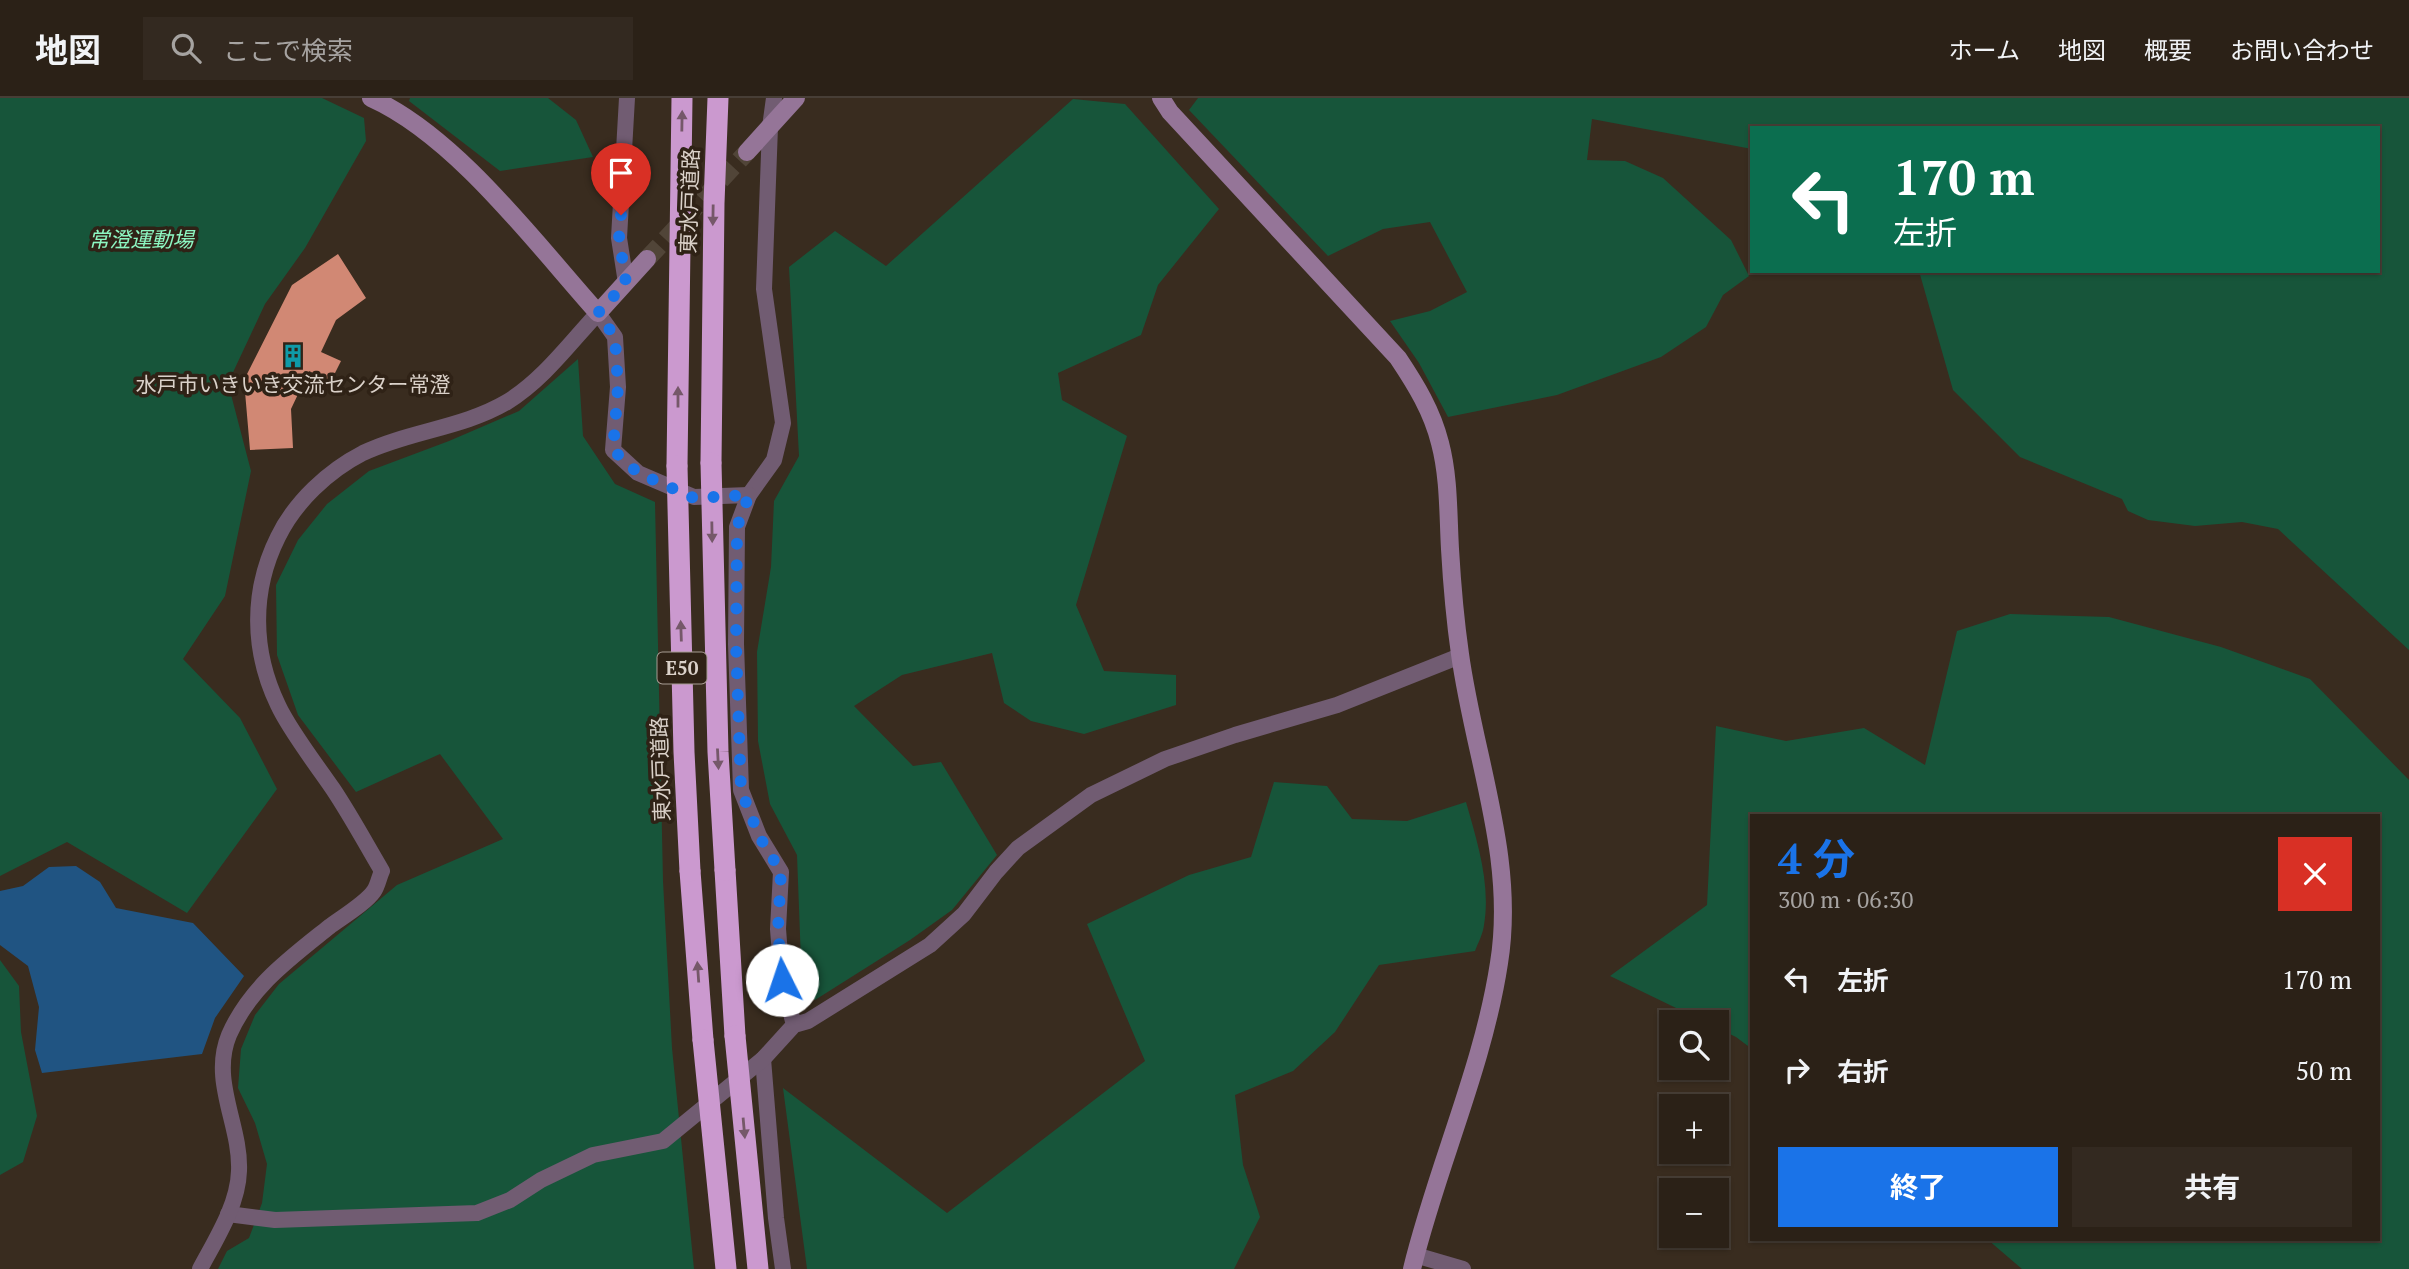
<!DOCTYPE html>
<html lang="ja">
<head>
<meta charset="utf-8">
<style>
	body { margin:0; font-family:"PT Serif","Noto Sans JP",serif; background:#332920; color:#f1f3f6; height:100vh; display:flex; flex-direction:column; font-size:26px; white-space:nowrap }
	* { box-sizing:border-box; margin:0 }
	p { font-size:23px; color:#a6a3a1 }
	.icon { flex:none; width:38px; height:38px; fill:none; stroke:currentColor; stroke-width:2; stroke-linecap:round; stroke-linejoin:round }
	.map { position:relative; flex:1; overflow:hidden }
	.details { position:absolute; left:1750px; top:716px; width:630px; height:427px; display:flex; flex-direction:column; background:#2b2117; border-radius:0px; box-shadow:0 2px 5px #0004,0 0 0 2px #473e36 }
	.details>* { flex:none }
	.banner { position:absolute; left:1750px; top:28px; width:630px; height:147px; border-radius:0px; box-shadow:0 2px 5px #0004,0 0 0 2px #473e36; background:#0b6e4f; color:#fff; overflow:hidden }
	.controls { position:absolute; left:1659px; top:912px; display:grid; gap:14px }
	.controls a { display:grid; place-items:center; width:70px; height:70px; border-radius:0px; background:#2b2117; box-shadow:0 2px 5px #0004,0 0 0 2px #473e36; font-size:35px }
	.pin { position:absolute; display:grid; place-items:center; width:60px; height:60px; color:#fff; margin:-72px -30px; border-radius:50% 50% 50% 0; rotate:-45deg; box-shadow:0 0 7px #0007 }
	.pin .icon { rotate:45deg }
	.me { position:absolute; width:77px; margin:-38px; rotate:356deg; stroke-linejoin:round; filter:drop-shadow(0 0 5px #0008) }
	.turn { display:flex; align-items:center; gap:24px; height:147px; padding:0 28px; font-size:32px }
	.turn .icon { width:91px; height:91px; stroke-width:2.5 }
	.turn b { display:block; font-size:49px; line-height:60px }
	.round { display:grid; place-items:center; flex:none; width:74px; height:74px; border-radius:0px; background:#332920 }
	.head { display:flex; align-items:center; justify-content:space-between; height:119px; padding:0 28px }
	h1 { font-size:42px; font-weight:700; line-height:52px; color:#1a73e8 }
	.cta { display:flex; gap:14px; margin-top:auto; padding:14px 28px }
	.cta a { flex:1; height:80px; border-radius:0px; background:#1a73e8; color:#fff; font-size:28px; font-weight:700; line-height:80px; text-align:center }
	.cta a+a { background:#332920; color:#f1f3f6 }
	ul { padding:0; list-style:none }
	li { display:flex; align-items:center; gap:21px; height:91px; padding:0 28px }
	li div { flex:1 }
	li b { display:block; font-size:26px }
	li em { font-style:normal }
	header { display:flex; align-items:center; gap:42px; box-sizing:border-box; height:98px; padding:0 35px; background:#2b2117; border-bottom:2px solid #473e36 }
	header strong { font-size:33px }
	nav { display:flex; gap:38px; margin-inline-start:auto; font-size:24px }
	.search { width:490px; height:63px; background:#332920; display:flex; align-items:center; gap:18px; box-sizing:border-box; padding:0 24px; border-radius:0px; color:#a6a3a1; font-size:26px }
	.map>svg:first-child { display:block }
</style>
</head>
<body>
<header>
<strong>地図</strong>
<div class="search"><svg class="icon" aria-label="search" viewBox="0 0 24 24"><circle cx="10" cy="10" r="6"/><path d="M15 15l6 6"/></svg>ここで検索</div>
<nav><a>ホーム</a><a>地図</a><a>概要</a><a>お問い合わせ</a></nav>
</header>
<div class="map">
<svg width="2409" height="1171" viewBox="0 0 2409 1171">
	<rect width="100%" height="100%" fill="#392c1f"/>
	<g fill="#17553a">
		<path d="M0,0H322L364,20L366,43L305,150L265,206L228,285L251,373L225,498L183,561L240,620L277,691L187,815L67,744L0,778Z"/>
		<path d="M410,0H548L576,22L593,59L500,73L409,3Z"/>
		<path d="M1198,0H2409V552L2278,431L2242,424L2195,428L2148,422L2128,413L2122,401L2020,359L1953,292L1919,173H2378V30H1752V51L1592,21L1587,62L1625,63L1663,80L1731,142L1749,178L1723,197L1706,229L1661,259L1557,297L1448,319L1419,265L1390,223L1430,213L1467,194L1430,124L1383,131L1328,158L1189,12Z"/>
		<path d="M1073,1L1125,6L1219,111L1158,187L1141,237L1058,275L1062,302L1127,338L1076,507L1104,573L1176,577V607L1084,636L1031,623L1004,605L992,555L902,577L854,608L913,668L941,664L997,757L952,812L910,842L815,902L802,890L797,757L770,706L758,643L757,554L771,469L774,403L799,358L789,169L835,133L886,168Z"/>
		<path d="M578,261L583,338L615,386L655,404L663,783L672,950L694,1171H218L227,1153L249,1140L262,1105L267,1066L255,1025L238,990L241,951L255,917L279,886L397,787L503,741L440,656L356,694L298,617L277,557L276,487L298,442L327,406L369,373L449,343L519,313Z"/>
		<path d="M2010,516L2109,519L2221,549L2310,581L2409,682V1171H2022L1987,1141H2378V718H1752V951L1736,939L1717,930V924H1705L1610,878L1707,807L1716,628L1786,643L1864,630L1925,667L1957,533Z"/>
		<path d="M1274,684L1327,688L1352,721L1407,723L1466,704C1477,743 1491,786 1484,827C1483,836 1478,845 1475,853L1379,867L1335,934L1293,973L1235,997L1243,1067L1260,1119L1234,1171H807L783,990L947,1115L1145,963L1087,826L1189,777L1251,759Z"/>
		<path d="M0,862L19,888L21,934L37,1018L23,1064L0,1077Z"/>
	</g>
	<path fill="#205482" d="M76,768L100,784L116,810L193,825L244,878L215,920L202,956L42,975L35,952L39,909L28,868L0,847V793L23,788L49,769Z"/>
	<path fill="#d18874" d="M338,156L366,200L336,222L321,254L341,263L331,283L309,273L291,311L293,350L250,352L244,282L292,187Z"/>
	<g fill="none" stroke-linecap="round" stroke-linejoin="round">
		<path stroke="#514538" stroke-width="18" stroke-dasharray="18 9" stroke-linecap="butt" d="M647,161L747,54"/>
		<g stroke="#715c72" stroke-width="16">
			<path d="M774,0L770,29L764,191L783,325L774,362L749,397L737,429L736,546L741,692L759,738L781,774L778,831L782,882L794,927"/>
			<path d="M626,185L619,140L627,0"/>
			<path d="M763,961L776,1120L783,1171"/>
			<path d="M228,1116L275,1122L477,1115L510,1102L541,1082L593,1057L663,1043L763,961L794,927L808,923L930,847L964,816L996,774L1018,750L1091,697L1165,661L1235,637L1337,607L1460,558"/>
			<path d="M1415,1157L1463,1171"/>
			<path d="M200,1171C216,1141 238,1107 239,1073C241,1027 210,983 229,937C250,889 289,861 329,829C341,820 366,805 374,793C378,787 379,779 382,773C366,746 351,718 333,691C316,666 290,633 278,607C252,553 251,493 278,439C295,404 328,373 363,355C409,333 463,330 507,304C543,282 570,245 598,215L615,239L618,289L613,352L638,375L694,399L749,397"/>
		</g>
		<g stroke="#957598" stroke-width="18">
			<path d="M371,0C456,38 536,146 598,215L647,161"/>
			<path d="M1161,0L1170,14L1398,260C1416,287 1432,313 1440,345C1449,379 1448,415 1450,451C1452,486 1455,521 1460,556C1474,659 1516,760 1499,865C1483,970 1437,1068 1412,1171"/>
			<path d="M747,54L796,0"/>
		</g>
		<g stroke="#cb99cf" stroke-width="21">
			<path d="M711,365L714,105L718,0"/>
			<path d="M677,368L682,0"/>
			<path d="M725,772L735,938"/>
			<path d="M690,773L703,942"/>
		</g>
		<g stroke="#cb99cf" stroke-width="21">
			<path d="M711,365L718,654L725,772"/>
			<path d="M677,368L684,654L690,773"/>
			<path d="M735,938L758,1171"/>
			<path d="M703,942L726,1171"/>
		</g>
	</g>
	<defs><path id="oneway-solid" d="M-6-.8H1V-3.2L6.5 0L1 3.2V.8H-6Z" transform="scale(1.75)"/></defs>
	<g fill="#755869">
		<use href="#oneway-solid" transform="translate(682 23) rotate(-89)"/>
		<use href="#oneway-solid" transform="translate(713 117) rotate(91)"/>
		<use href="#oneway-solid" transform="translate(678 299) rotate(-90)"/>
		<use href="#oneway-solid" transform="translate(712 434) rotate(89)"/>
		<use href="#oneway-solid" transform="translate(681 533) rotate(-92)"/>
		<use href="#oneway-solid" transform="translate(718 661) rotate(87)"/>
		<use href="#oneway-solid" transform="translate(698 874) rotate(-94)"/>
		<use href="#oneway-solid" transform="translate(744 1030) rotate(85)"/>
	</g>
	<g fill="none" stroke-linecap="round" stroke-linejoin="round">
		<path stroke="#1a73e8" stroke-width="12" stroke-dasharray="0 21.6" d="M621,117L619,140L626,185L598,215L615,239L618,289L613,352L638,375L694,400L749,397L737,429L736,546L741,692L759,738L781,774L778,831L782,882"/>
	</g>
	<defs>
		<g id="building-bare" transform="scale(1.89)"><path d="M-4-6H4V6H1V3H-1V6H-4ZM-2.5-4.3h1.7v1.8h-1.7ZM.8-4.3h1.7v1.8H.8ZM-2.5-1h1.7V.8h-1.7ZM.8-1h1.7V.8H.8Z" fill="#0f9aa8" stroke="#2f2216" stroke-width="2.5" paint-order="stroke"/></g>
	</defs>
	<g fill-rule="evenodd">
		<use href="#building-bare" x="293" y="258"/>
	</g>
	<g text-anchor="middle" stroke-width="7" stroke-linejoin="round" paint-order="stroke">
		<rect fill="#2f2216" stroke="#a79c93" stroke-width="2" x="657.5" y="554.5" width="49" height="31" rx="5"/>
		<g font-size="19" font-weight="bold" fill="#dad1c9">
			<text x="682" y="577">E50</text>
		</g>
		<g font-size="21" fill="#dad1c9" stroke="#2f2216">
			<text transform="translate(690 103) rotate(-88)" y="7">東水戸道路</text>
			<text transform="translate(661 671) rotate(-92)" y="7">東水戸道路</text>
		</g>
		<g font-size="21" font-style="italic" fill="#8df7c2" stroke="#2f2216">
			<text x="141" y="149">常澄運動場</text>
		</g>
		<g font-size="21" fill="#dad1c9" stroke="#2f2216">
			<text x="293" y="294">水戸市いきいき交流センター常澄</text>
		</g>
	</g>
</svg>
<div class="controls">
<a><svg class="icon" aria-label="search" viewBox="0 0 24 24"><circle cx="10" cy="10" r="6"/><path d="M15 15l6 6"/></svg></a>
<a>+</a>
<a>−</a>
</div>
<div class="pin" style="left:621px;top:117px;background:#d93025"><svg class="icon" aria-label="arrive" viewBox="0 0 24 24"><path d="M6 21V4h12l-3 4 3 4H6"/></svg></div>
<svg class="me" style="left:782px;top:882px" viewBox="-20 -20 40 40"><circle r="19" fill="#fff"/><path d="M0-13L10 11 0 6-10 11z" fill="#1a73e8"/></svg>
<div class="banner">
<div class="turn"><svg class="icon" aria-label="left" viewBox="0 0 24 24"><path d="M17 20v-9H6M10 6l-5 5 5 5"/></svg><div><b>170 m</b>左折</div></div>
</div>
<section class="details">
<div class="head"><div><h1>4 分</h1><p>300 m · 06:30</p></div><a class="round" style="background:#d93025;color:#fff"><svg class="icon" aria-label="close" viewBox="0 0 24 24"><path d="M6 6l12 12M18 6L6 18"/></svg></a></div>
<ul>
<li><svg class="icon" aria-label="left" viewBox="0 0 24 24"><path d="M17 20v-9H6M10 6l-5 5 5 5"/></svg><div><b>左折</b></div><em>170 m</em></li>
<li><svg class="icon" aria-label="right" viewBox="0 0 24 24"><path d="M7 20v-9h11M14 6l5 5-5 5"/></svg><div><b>右折</b></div><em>50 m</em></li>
</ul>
<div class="cta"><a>終了</a><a>共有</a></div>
</section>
</div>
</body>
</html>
